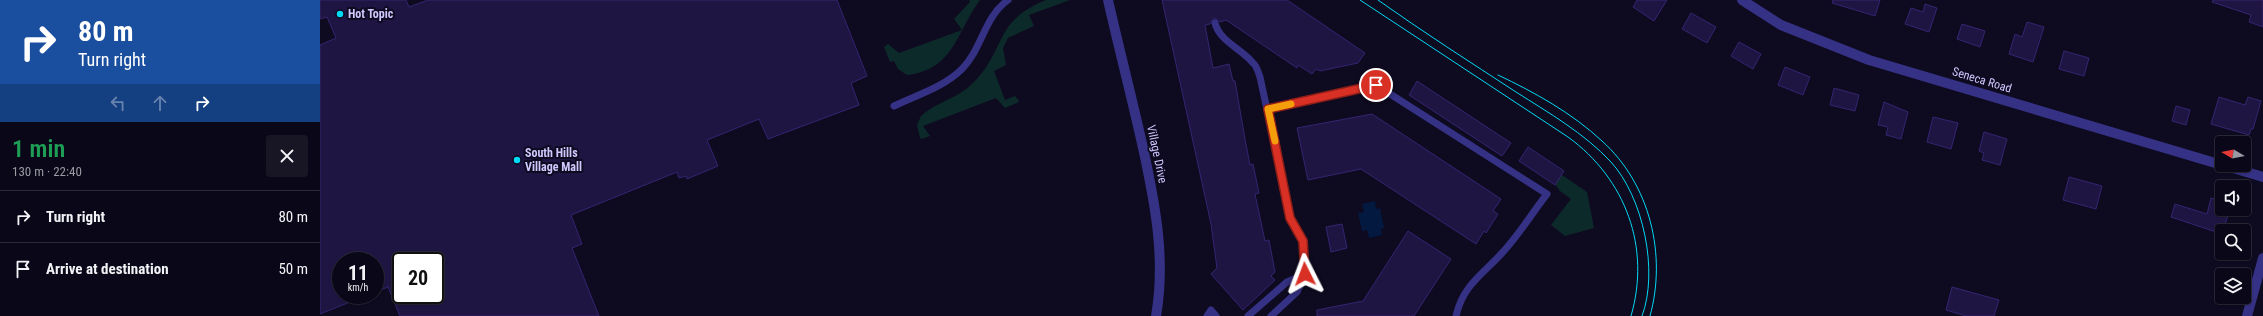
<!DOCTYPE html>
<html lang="en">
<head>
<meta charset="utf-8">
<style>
	body { margin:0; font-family:"Roboto Condensed",sans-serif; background:#181625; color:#f1f3f6; height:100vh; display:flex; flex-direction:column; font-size:15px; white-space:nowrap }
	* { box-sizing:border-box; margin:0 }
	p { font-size:13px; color:#999aa2 }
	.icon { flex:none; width:22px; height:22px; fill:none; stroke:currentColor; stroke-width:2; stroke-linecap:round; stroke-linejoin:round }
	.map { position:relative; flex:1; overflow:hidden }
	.details { display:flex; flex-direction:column; background:#0a0818; width:320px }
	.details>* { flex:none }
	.hud { background:#1a4fa0; color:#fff; overflow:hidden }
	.needle { width:26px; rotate:280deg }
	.fabs { position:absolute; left:1895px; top:136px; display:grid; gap:8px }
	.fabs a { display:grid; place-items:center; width:36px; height:36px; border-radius:4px; background:#0a0818; box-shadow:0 1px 3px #0004,0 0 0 1px #2a2937; font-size:20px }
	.speed { position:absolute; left:12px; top:252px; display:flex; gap:8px; font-size:20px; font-weight:700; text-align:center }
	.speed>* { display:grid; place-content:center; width:52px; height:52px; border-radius:50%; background:#0a0818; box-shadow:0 1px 3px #0004,0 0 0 1px #2a2937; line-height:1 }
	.speed small { font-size:10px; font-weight:400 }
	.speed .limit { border:2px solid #111; border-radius:6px; background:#fff; color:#111 }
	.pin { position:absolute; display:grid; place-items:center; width:34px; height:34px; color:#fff; margin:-17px; border:2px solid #fff; border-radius:50%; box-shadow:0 1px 4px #0007 }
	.me { position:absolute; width:44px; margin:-22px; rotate:357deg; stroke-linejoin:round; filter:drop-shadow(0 0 3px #0008) }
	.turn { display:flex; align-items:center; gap:14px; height:84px; padding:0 12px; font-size:18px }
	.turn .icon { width:52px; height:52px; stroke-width:2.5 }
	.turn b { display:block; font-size:28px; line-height:34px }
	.lanes { display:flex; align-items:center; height:38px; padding:0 12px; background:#0003; justify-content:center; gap:20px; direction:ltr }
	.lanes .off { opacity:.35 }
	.round { display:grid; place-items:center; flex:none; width:42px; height:42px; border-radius:4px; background:#181625 }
	.headline { display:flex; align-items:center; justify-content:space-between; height:68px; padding:0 12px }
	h1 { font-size:24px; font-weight:600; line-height:30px; color:#1e9e55 }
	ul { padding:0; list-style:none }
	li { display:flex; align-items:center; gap:12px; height:52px; padding:0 12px; border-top:1px solid #2a2937 }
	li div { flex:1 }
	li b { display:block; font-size:15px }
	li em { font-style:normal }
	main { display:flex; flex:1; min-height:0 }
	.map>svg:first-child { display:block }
</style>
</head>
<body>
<main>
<section class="details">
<div class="hud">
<div class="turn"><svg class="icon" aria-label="right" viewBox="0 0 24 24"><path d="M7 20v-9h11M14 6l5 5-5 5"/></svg><div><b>80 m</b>Turn right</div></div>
<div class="lanes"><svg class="icon off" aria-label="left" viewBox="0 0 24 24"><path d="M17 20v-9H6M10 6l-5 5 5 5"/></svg><svg class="icon off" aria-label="ahead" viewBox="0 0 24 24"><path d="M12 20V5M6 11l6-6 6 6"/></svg><svg class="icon" aria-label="right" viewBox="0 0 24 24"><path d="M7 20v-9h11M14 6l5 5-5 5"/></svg></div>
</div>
<div class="headline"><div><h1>1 min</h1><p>130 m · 22:40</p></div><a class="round"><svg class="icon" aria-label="close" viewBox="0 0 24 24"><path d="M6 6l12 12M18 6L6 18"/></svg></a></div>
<ul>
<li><svg class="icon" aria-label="right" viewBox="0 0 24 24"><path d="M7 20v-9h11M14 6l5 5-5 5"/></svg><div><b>Turn right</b></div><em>80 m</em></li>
<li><svg class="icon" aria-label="arrive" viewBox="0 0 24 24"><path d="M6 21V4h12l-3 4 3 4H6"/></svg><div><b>Arrive at destination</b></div><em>50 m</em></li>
</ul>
</section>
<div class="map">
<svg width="1943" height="316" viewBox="0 0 1943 316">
	<rect width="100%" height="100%" fill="#0e0a20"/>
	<g fill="#0d2a2a">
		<path d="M649,0H660C637,31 634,70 587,75L578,69L574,61L570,62L564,47L568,44L579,53L642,30L634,19L650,2Z"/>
		<path d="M726,0H750L709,15L714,26L688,38L683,48L686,65L674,71L685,100L695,96L699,101L697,103L685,108L676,98L603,126L610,136L602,139L600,138L597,125L601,116C616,102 637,99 653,83C687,49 673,21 726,0Z"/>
		<path d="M1242,175L1267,192L1274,228L1245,236L1231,225L1251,199L1240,191L1235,184Z"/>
	</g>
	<path fill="#04193f" d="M1055,201L1056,209L1060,208L1064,228L1061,229L1062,235L1049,238L1047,230L1042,231L1038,213L1044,212L1042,204Z"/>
	<g fill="#1f1543" stroke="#342571" fill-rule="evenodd">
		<path d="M0,0H86L89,7L108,0H517L547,76L531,83L539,105L448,139L439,119L387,140L398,166L367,179L366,176L359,178L357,172L251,215L262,244L252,248L279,316H80L68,287L55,292V261H21V295L45,296L0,314V45L16,38L7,17L0,19ZM81,261H115V295H81Z"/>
		<path d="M842,0H967L1045,53L1038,63L1000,71L996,69L992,74L978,65L977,68L906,20L900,22L894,18L890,24L885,25L893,68L909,64L913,81H915L925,139L930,165L933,164L939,193L935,194L945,241L949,240L955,272L951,276L955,280L923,310L891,274L897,268L891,224Z"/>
		<path d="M1317,0H1347L1334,21L1313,7Z"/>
		<path d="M1513,0H1560L1555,16L1512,3Z"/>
		<path d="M1893,0H1943V27L1929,22L1931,15L1892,2Z"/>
		<path d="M1605,4L1617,8L1609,32L1585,24L1591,8L1603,12Z"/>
		<path d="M1371,13L1396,27L1387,43L1362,29Z"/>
		<path d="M1707,22L1724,27L1713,62L1689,54L1695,34L1702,37Z"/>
		<path d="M1642,24L1665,31L1660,47L1637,39Z"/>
		<path d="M1419,42L1441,54L1433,69L1411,56Z"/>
		<path d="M1744,51L1769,58L1764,76L1739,69Z"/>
		<path d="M1465,67L1490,77L1483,95L1458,85Z"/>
		<path d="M1097,81L1191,143L1182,156L1089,95Z"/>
		<path d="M1514,88L1539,95L1535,111L1510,105Z"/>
		<path d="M1899,97L1925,105L1928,97L1941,101L1933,129H1931L1929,135L1891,124Z"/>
		<path d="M1564,102L1588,112L1581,139L1566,135L1568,127L1558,125Z"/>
		<path d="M1856,106L1870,110L1866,125L1852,121Z"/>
		<path d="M1052,114L1181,199L1173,211L1178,214L1166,233L1164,231L1156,244L1041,169L988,180L977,128Z"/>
		<path d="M1613,117L1638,123L1631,149L1607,142Z"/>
		<path d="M1664,132L1687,139L1680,165L1662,160L1664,153L1659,151Z"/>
		<path d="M1208,147L1244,171L1235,185L1199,161Z"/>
		<path d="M1749,177L1782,186L1776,209L1743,200Z"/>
		<path d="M1891,198L1902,201V209H1910L1902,234L1851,217L1855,204L1887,214Z"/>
		<path d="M1022,224L1027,248L1011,252L1006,227Z"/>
		<path d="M1088,231L1131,259L1094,316H997V310L1043,301Z"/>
		<path d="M1632,287L1679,300L1674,316H1646L1626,310Z"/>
	</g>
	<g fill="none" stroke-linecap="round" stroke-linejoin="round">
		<g stroke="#353184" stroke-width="7">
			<path d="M895,23C900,42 921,48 933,63C937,66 938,72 940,77L970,218L983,241L985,274"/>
			<path d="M574,106C597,95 624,87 642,69C662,49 664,17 688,0"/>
			<path d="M948,109L1056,85L1227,194C1212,213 1199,235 1182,253C1163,274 1143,285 1136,316"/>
			<path d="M887,316L891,310L896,316"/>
			<path d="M928,316L967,282L985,274L977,292L951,316"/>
		</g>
		<g stroke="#353184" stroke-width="10">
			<path d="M788,0C799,49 812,98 823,148C835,203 846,259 836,316"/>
			<path d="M1422,0L1461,25L1549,60L1902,165"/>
			<path d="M1903,165L1943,177"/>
			<path d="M1927,316L1943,258"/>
		</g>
		<g stroke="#00daf4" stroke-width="1">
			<path d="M1040,0L1248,137C1306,179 1331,248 1311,316"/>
			<path d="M1058,0C1103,32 1150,62 1196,92C1229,113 1264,133 1291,162C1323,197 1339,271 1322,316"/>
			<path d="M1178,75C1214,92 1252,113 1282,141C1330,184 1347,255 1330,316"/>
		</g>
	</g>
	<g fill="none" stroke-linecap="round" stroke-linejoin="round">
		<g stroke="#8d1f18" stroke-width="10">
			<path id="route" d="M985,274L983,241L970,218L948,109L1056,85"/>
		</g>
		<use href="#route" stroke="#d93025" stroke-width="7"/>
		<path stroke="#f59e0b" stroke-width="7" d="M955,141L948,109L971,104"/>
	</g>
	<g fill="#00daf4" stroke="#0e0a20" stroke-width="1.5">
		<circle cx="20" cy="14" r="4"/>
		<circle cx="197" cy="160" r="4"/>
	</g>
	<g text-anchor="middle" stroke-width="4" stroke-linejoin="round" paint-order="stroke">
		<g font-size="12" font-weight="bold" fill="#d0c9ff" stroke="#0e0a20" text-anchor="start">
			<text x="28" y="18">Hot Topic</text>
			<text x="205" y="157">South Hills<tspan x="205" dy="14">Village Mall</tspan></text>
		</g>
		<g font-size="12" fill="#d0c9ff" stroke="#0e0a20">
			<text transform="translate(1662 80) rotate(17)" y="4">Seneca Road</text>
			<text transform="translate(837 154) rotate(78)" y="4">Village Drive</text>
		</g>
	</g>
</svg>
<div class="fabs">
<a><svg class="needle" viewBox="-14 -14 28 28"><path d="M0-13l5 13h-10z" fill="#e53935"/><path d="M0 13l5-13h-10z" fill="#999aa2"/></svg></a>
<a><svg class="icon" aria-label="sound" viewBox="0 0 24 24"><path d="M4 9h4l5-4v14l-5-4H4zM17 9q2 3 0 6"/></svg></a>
<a><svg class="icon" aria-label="search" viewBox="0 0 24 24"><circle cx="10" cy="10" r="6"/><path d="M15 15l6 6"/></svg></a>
<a><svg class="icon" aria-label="layers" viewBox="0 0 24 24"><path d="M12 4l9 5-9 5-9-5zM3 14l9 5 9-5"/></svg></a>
</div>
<div class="speed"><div>11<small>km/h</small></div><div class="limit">20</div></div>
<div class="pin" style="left:1056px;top:85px;background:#d93025"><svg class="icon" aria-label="arrive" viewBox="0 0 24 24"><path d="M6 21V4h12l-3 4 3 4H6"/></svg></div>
<svg class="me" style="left:985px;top:274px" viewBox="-20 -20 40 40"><path d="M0-17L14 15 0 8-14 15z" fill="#d93025" stroke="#fff" stroke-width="4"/></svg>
</div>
</main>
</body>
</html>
